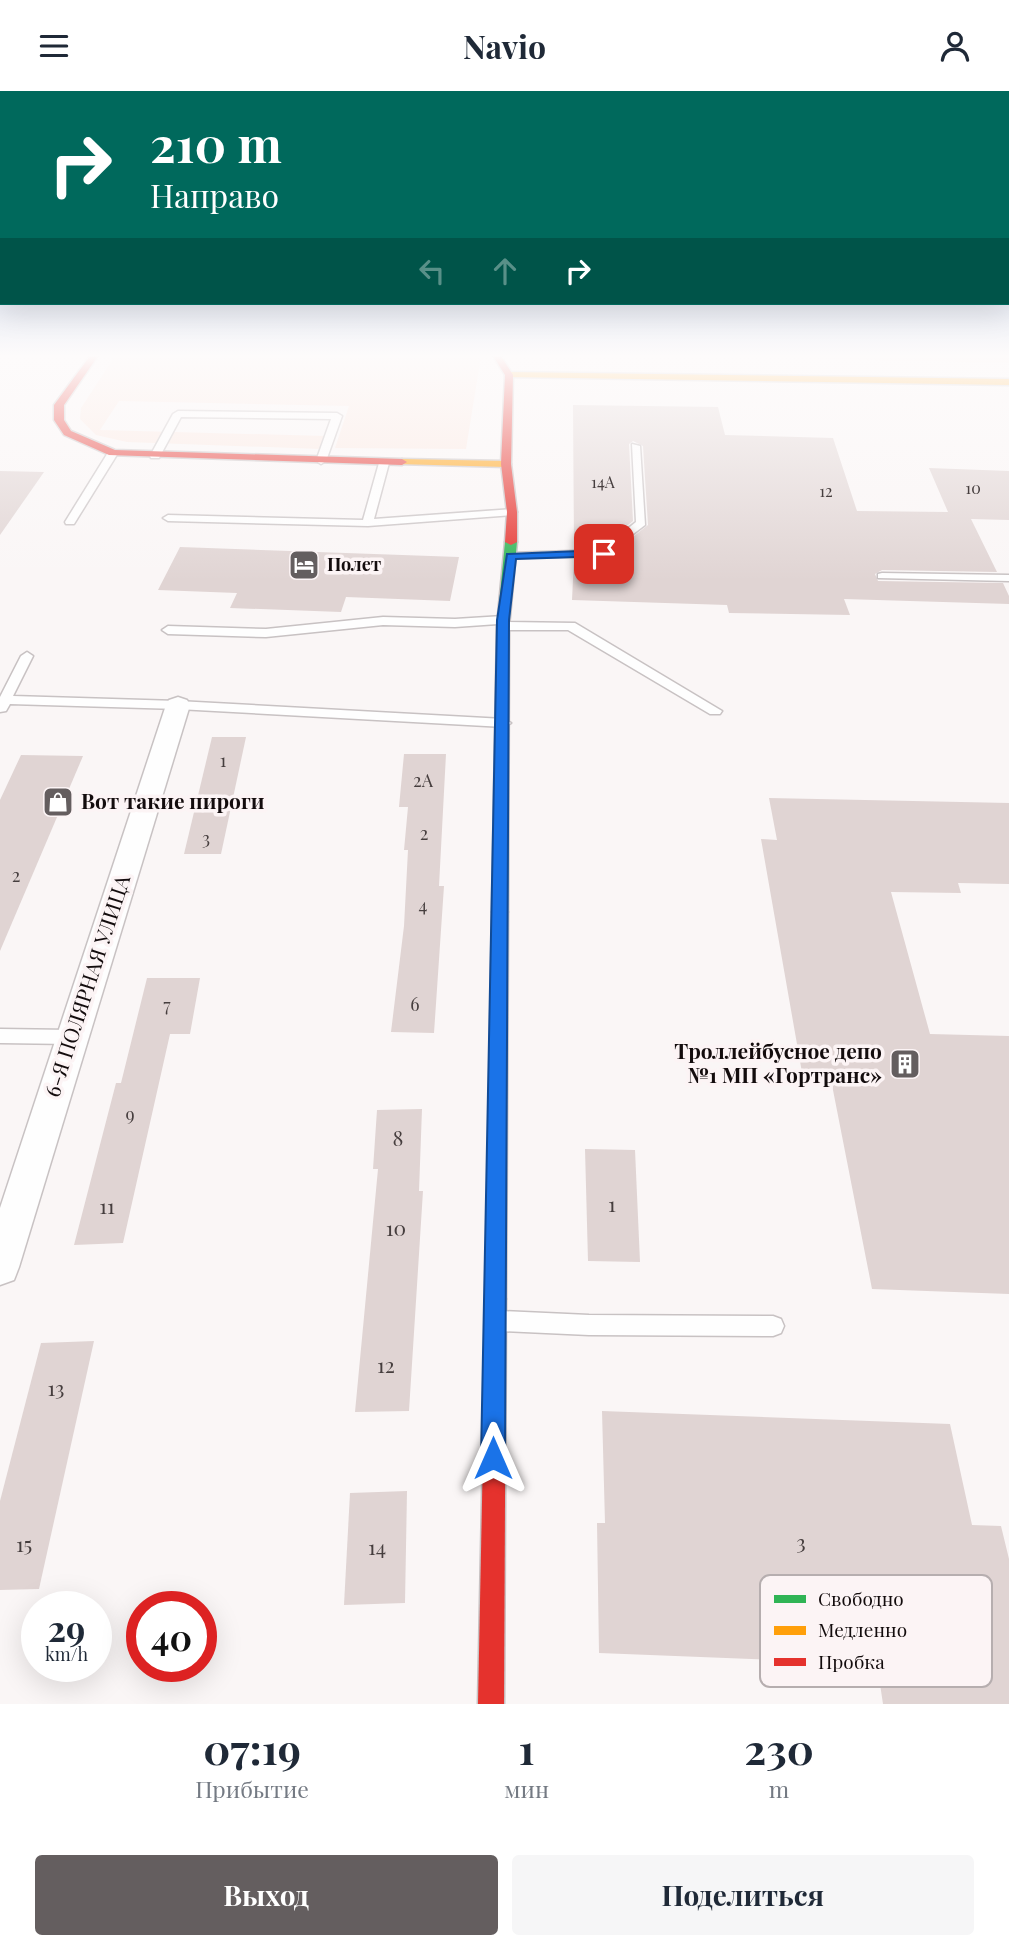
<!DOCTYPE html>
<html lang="ru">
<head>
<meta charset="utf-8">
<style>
	body { margin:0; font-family:"Playfair Display",serif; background:#f6f6f7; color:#1f2937; height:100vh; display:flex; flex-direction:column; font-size:26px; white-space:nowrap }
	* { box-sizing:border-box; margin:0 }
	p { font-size:23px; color:#747a83 }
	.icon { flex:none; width:38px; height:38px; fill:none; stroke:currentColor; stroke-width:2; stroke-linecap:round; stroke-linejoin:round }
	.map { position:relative; height:1613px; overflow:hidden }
	.details { display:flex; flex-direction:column; background:#fff; flex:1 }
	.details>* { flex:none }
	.top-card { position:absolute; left:0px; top:0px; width:1010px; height:214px; box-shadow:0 7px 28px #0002; background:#00695c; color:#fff; overflow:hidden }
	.speed { position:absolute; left:21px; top:1500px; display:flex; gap:14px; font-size:35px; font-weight:700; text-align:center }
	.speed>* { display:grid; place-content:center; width:91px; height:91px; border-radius:50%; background:#fff; box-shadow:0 7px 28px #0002; line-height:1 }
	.speed small { font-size:18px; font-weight:400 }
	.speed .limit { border:10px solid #d22; background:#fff; color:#111 }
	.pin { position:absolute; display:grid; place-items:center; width:60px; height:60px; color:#fff; margin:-30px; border-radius:14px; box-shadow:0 4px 10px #0006 }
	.me { position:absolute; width:77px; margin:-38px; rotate:0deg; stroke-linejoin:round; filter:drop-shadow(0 0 5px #0008) }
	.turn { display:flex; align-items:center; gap:24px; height:147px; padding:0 35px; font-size:32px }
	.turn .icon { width:91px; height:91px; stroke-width:2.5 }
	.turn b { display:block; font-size:49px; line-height:60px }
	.lanes { display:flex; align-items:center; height:66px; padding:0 35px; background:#0003; justify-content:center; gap:35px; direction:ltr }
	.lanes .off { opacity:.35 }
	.eta { display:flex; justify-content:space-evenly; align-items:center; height:119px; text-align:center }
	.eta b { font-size:42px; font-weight:700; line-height:49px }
	.button { display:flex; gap:14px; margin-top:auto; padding:14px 35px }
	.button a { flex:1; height:80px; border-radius:7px; background:#645e5f; color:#fff; font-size:28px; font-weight:700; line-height:80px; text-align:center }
	.button a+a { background:#f6f6f7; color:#1f2937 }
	header { display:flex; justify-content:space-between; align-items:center; height:91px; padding:0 35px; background:#fff; font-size:32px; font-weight:700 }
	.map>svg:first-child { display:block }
</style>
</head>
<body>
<header><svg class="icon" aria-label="menu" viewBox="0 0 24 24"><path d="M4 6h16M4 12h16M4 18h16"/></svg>Navio<svg class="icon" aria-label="person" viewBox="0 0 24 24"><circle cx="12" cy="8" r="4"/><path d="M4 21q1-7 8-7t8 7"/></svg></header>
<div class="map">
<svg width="1009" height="1613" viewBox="0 0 1009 1613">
	<rect width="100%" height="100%" fill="#faf6f6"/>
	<g fill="#fbe8e1">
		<path d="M115,265H481L466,358L335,357L349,315L119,310L100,339L326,345L321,358L127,351L96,344L80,328L81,317Z"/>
		<path d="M744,265H1009V272L742,266Z"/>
	</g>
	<g fill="#e0d4d3">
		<path d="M573,314L718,316L725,344L833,347L857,420L948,421L929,377L1009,380V429L971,428L997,481L882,479L875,483L878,490L1003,492L1009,505V513L844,508L850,524L729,522L727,514L572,509L574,468L606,467L648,434L643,355L633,350L629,353L633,430L600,456L574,457Z"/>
		<path d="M0,380L44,381L0,444Z"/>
		<path d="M180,456L459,466L450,510L346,506L341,521L230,517L237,502L158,499Z"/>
		<path d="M212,646H246L221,763H184Z"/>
		<path d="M404,663H446L439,795H444L434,942L391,941L404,835L408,759H404L408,716H399Z"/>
		<path d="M21,664L83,665L0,860V709Z"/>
		<path d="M769,707L1009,712V793L958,792L961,802L891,801L930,943L1009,945V1203L872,1198L832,994L804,993L761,748L777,749Z"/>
		<path d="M147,887H200L190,943H170L123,1152L74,1154L116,992H121Z"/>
		<path d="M422,1018L419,1100H423L409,1320L355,1321L378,1078H373L377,1019Z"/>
		<path d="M585,1058L635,1059L640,1171L588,1170Z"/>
		<path d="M94,1250L39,1498L0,1499V1410L41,1252Z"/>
		<path d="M602,1320L950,1333L972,1434L1001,1435L1009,1468V1613H883L877,1573L599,1562L597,1432H605Z"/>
		<path d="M407,1400L405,1512L344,1514L350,1402Z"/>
	</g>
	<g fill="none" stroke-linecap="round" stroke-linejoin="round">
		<g stroke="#c8c2c3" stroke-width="3">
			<g id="lane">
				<path d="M178,320L337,322L342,325L326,370L321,373L316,370L331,328L181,326L159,367H151L150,365L173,323Z"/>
				<path d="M632,353L640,355L645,434L604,465L507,467L505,465L511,462L601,459L636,431Z"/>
				<path d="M109,360L118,362L74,433H66L65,431Z"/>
				<path d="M384,369L389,372L374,428L512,418L517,421L512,424L368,435L168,430L163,427L168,424L363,429L379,372Z"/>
				<path d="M882,482L1009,484V490L878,487V483Z"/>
				<path d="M503,525L507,526V531L575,532L722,620L720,623H710L568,539H503L499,538L498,533L455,536L383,534L266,546L168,543L162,539L168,535L266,538L383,526L455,528Z"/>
				<path d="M27,561L33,565L13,605L178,610L504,628L511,632L504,636L178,618L10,613L6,620L0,621V606L21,565Z"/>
				<path d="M0,938L71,939L77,941L80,946L77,951L71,953L0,952Z"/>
				<path d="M500,1220L589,1224L773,1225L781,1228L784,1235L781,1242L773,1245L589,1244L500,1240L492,1237L489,1230L492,1223Z"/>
			</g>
		</g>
		<g stroke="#c8c2c3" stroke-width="3">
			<path id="street" d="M178,606L187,609L190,614L19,1176L14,1189L0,1194V1117L166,614L169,609Z"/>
		</g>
		<g stroke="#c8c2c3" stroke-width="3">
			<path id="fast" d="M511,448L517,451L509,535L508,821L500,827L492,821L497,535L505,451Z"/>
		</g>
		<g stroke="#c8c2c3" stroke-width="3">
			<g id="slow">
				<path d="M509,281L1009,288V294L506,286L505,284Z"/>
				<path d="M402,368L506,370L511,373L506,376L398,373L397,371Z"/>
				<path d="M500,815L508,821L506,1208L503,1215L496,1218L489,1215L486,1208L492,821Z"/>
			</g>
		</g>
		<g stroke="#c8c2c3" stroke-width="3">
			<g id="jam">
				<path d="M90,265H98L64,314V329L71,340L115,359L402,368L407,371L402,374L109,364L64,344L54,329V314Z"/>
				<path d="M493,265H501L513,284L511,373L517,421V451L511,454L505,451L507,421L501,373L505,284Z"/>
				<path d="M496,1198L503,1201L506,1208L504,1613H478L486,1208L489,1201Z"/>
			</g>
		</g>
		<use href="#lane" fill="#fefefe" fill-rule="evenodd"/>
		<use href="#street" fill="#fefefe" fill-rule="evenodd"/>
		<use href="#fast" fill="#30b455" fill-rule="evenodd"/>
		<use href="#slow" fill="#ff9f0a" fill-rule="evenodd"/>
		<use href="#jam" fill="#e5322d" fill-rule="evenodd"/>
	</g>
	<linearGradient id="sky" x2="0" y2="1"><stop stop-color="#a1b8e0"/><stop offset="0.54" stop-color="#fdfbfb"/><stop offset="1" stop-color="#fdfbfb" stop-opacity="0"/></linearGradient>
	<rect width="1009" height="490" fill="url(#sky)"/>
	<path fill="#1a73e8" stroke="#114b97" stroke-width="2" d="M604,459L608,460V465L516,468L509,529L505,1367L501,1375L493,1379L485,1375L481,1367L497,529L507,463Z"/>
	<defs>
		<g id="hotel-square" transform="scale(1.575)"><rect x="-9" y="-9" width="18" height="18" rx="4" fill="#645e5f" stroke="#fcf4f5"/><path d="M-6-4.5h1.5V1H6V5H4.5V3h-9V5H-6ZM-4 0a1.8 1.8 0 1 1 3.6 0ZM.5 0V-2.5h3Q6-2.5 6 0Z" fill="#fff"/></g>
		<g id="shop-square" transform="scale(1.575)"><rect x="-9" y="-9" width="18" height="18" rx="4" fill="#645e5f" stroke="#fcf4f5"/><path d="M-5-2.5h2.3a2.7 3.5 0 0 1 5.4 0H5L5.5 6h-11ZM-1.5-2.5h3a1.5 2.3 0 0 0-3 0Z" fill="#fff"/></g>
		<g id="building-square" transform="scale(1.575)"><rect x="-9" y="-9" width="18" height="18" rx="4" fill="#645e5f" stroke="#fcf4f5"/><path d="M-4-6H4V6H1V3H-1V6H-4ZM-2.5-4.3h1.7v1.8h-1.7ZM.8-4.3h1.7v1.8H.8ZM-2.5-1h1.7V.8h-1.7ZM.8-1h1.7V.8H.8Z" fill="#fff"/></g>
	</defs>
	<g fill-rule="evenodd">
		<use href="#hotel-square" x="304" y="474"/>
		<use href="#shop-square" x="58" y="711"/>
		<use href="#building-square" x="905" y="973"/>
	</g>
	<g text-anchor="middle" stroke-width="7" stroke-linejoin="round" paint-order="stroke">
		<g font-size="16" fill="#463e3e">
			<text x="603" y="397">14А</text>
			<text x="973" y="403">10</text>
			<text x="826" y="406">12</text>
		</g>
		<g font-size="18" font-weight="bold" fill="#130c0d" stroke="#fcf4f5" text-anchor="start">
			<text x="327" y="480">Полет</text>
		</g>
		<g font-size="18" fill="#463e3e">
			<text x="223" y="676">1</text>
			<text x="423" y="696">2А</text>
			<text x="424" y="749">2</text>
			<text x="206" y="754">3</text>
			<text x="16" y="791">2</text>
			<text x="423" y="821">4</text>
			<text x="415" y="920">6</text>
			<text x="167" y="921">7</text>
			<text x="130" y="1030">9</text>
		</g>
		<g font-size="21" font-weight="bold" fill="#130c0d" stroke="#fcf4f5" text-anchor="start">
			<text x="81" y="718">Вот такие пироги</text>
			<text x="882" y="968" text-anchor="end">Троллейбусное депо<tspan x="882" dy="24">№1 МП «Гортранс»</tspan></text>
		</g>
		<g font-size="21" fill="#130c0d" stroke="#fcf4f5">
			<text transform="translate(88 895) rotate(-72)" y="7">6-Я ПОЛЯРНАЯ УЛИЦА</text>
		</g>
		<g font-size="21" fill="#463e3e">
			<text x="398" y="1055">8</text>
			<text x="612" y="1121">1</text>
			<text x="107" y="1123">11</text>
			<text x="396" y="1145">10</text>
			<text x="386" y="1282">12</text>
			<text x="56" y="1305">13</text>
			<text x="801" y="1459">3</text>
			<text x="24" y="1461">15</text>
			<text x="377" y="1464">14</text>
		</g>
	</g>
	<rect x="760" y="1484" width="232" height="112" rx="10" fill="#fcf4f5" stroke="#b6aeaf" stroke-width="2"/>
	<rect x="774" y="1504" width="32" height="8" fill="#30b455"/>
	<rect x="774" y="1535" width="32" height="9" fill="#ff9f0a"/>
	<rect x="774" y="1567" width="32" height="8" fill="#e5322d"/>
	<g font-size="19" fill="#130c0d">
		<text x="818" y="1515">Свободно</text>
		<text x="818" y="1546">Медленно</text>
		<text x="818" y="1578">Пробка</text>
	</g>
</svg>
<div class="speed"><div>29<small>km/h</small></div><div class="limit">40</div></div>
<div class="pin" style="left:604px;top:463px;background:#d93025"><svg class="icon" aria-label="arrive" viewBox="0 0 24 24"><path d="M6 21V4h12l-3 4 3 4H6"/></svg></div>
<svg class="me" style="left:493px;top:1367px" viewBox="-20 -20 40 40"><path d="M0-17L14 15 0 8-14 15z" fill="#1a73e8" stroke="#fff" stroke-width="4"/></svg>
<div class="top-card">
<div class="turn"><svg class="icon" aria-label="right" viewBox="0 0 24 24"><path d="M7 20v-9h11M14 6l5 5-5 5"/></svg><div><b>210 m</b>Направо</div></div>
<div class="lanes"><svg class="icon off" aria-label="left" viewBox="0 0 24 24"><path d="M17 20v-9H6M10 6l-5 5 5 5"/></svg><svg class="icon off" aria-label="ahead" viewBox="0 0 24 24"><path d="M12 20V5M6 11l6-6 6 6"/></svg><svg class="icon" aria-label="right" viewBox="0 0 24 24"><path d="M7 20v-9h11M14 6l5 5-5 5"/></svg></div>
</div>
</div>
<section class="details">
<div class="eta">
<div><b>07:19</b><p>Прибытие</p></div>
<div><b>1</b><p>мин</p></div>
<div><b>230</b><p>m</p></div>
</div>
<div class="button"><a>Выход</a><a>Поделиться</a></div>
</section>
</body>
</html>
